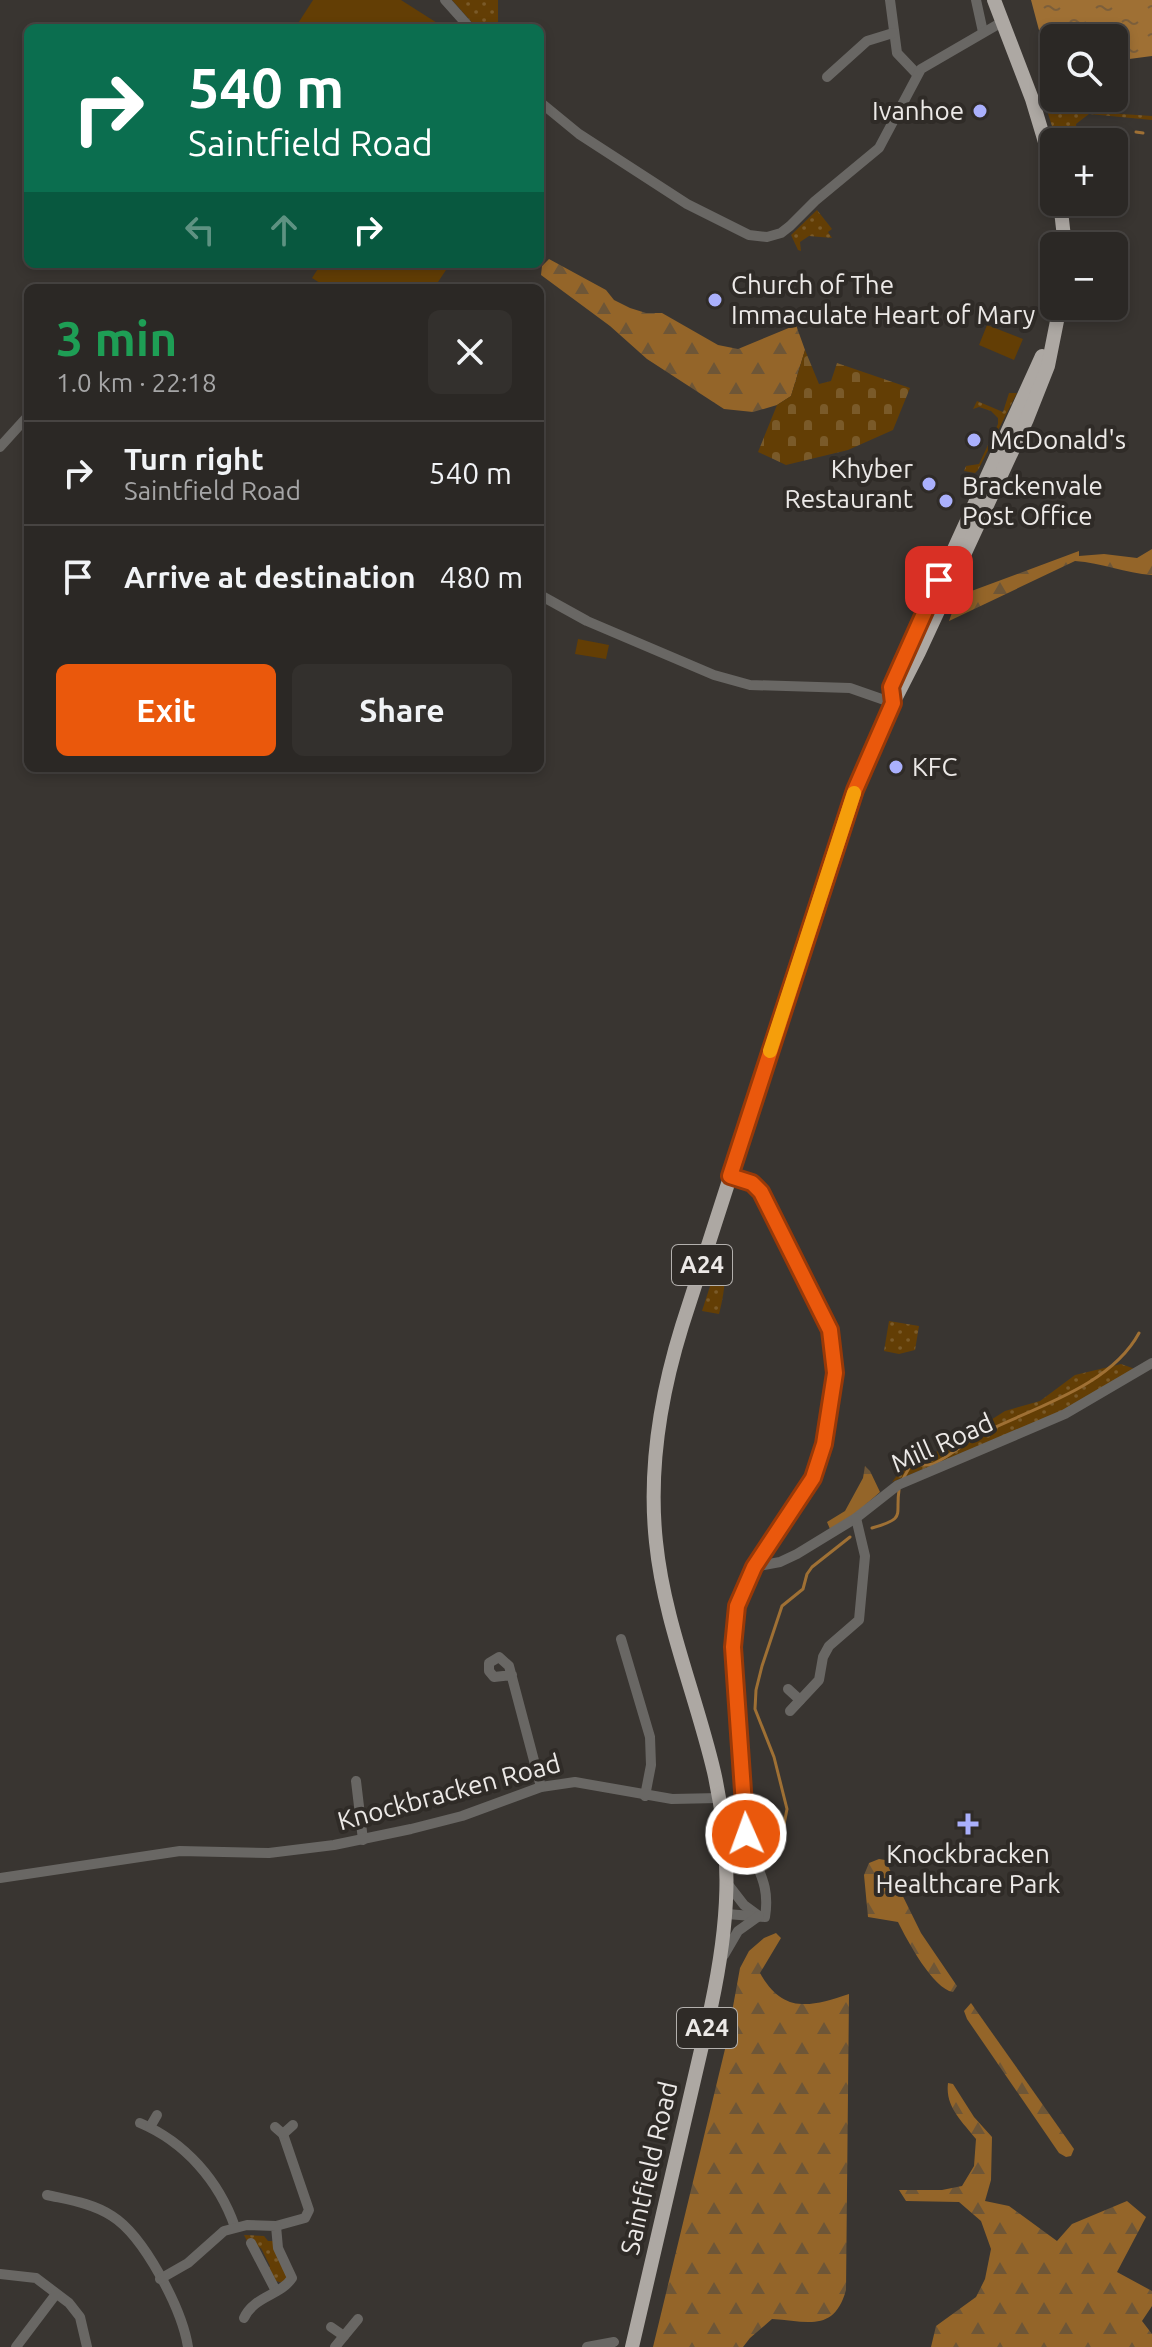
<!DOCTYPE html>
<html lang="en">
<head>
<meta charset="utf-8">
<style>
	body { margin:0; font-family:Ubuntu,sans-serif; background:#33302d; color:#f1f3f6; height:100vh; display:flex; flex-direction:column; font-size:30px; white-space:nowrap }
	* { box-sizing:border-box; margin:0 }
	p { font-size:26px; color:#a6a6a7 }
	.icon { flex:none; width:44px; height:44px; fill:none; stroke:currentColor; stroke-width:2; stroke-linecap:round; stroke-linejoin:round }
	.map { position:relative; flex:1; overflow:hidden }
	.details { position:absolute; left:24px; top:284px; width:520px; height:488px; display:flex; flex-direction:column; background:#2b2825; border-radius:12px; box-shadow:0 4px 12px #0003,0 0 0 2px #474442 }
	.details>* { flex:none }
	.top-card { position:absolute; left:24px; top:24px; width:520px; height:244px; border-radius:12px; box-shadow:0 4px 12px #0003,0 0 0 2px #474442; background:#0b6e4f; color:#fff; overflow:hidden }
	.fabs { position:absolute; left:1040px; top:24px; display:grid; gap:16px }
	.fabs a { display:grid; place-items:center; width:88px; height:88px; border-radius:12px; background:#2b2825; box-shadow:0 4px 12px #0003,0 0 0 2px #474442; font-size:40px }
	.pin { position:absolute; display:grid; place-items:center; width:68px; height:68px; color:#fff; margin:-34px; border-radius:16px; box-shadow:0 4px 12px #0006 }
	.me { position:absolute; width:88px; margin:-44px; rotate:358deg; stroke-linejoin:round; filter:drop-shadow(0 0 6px #0008) }
	.turn { display:flex; align-items:center; gap:28px; height:168px; padding:0 32px; font-size:36px }
	.turn .icon { width:104px; height:104px; stroke-width:2.5 }
	.turn b { display:block; font-size:56px; line-height:68px }
	.lanes { display:flex; align-items:center; height:76px; padding:0 32px; background:#0003; justify-content:center; gap:40px; direction:ltr }
	.lanes .off { opacity:.35 }
	.round { display:grid; place-items:center; flex:none; width:84px; height:84px; border-radius:12px; background:#33302d }
	.summary { display:flex; align-items:center; justify-content:space-between; height:136px; padding:0 32px }
	h1 { font-size:48px; font-weight:700; line-height:60px; color:#1e9e55 }
	.cta { display:flex; gap:16px; margin-top:auto; padding:16px 32px }
	.cta a { flex:1; height:92px; border-radius:12px; background:#ea580c; color:#fff; font-size:32px; font-weight:700; line-height:92px; text-align:center }
	.cta a+a { background:#33302d; color:#f1f3f6 }
	ul { padding:0; list-style:none }
	li { display:flex; align-items:center; gap:24px; height:104px; padding:0 32px; border-top:2px solid #474442 }
	li div { flex:1 }
	li b { display:block; font-size:30px }
	li em { font-style:normal }
	.map>svg:first-child { display:block }
</style>
</head>
<body>
<div class="map">
<svg width="1152" height="2347" viewBox="0 0 1152 2347">
	<defs>
		<pattern id="grass-dots" width="8" height="8" patternUnits="userSpaceOnUse" patternTransform="scale(2)"><rect width="8" height="8" fill="#633e05"/><path d="M2 2h.1M6 6h.1" fill="none" stroke="#7a5a29" stroke-width="1.8" stroke-linecap="round"/></pattern>
		<pattern id="forest-firs" width="22" height="20" patternUnits="userSpaceOnUse" patternTransform="scale(2)"><rect width="22" height="20" fill="#946529"/><path d="M5 1l3.5 6h-7zM16 11l3.5 6h-7z" fill="#6e5637"/></pattern>
		<pattern id="cemetery-stones" width="16" height="16" patternUnits="userSpaceOnUse" patternTransform="scale(2)"><rect width="16" height="16" fill="#633e05"/><path d="M2 7V4a2 2 0 0 1 4 0v3zM10 15v-3a2 2 0 0 1 4 0v3z" fill="#7a5a29"/></pattern>
		<pattern id="water-ripples" width="26" height="14" patternUnits="userSpaceOnUse" patternTransform="scale(2)"><rect width="26" height="14" fill="#9f7034"/><path d="M2 4q2-2 4 0t4 0M15 11q2-2 4 0t4 0" fill="none" stroke="#7c5f3b"/></pattern>
	</defs>
	<rect width="100%" height="100%" fill="#393531"/>
	<g fill="url(#grass-dots)">
		<path d="M452,0H498V28H477Z"/>
		<path d="M1039,85L1054,98L1077,111L1152,116V120L1089,114L1076,124L1078,142H1057Z"/>
		<path d="M817,210L832,229L828,232L832,238L809,236L800,242L801,251L798,250L791,235Z"/>
		<path d="M1009,393H1017L978,470L975,473L964,471L966,466L979,464L998,424V418L991,411L979,407L973,409L977,401L1003,412Z"/>
		<path d="M722,1249C727,1273 725,1290 719,1314L702,1311Z"/>
		<path d="M889,1321L919,1326L915,1350L899,1354L884,1351Z"/>
		<path d="M1121,1364L1135,1369L1060,1413L892,1482L906,1464L948,1447L1005,1411L1040,1401L1075,1375Z"/>
		<path d="M244,2235L264,2236L268,2241H274L289,2277L283,2283L276,2281L268,2270L270,2266L261,2248L248,2243Z"/>
	</g>
	<g fill="url(#forest-firs)">
		<path d="M549,259L606,290L614,300L630,308L646,313H662L718,345L738,349L796,325L805,350L791,396L777,405L753,412L724,409L647,359L610,326L541,275L542,266Z"/>
		<path d="M1152,549V575C1125,573 1102,563 1075,561L949,621L958,596L1079,551V556L1104,554L1137,558Z"/>
		<path d="M865,1466L870,1471L880,1492L855,1514L830,1529L827,1522L845,1511L863,1478Z"/>
		<path d="M879,1859L885,1860L921,1933L957,1986L953,1992C933,1989 907,1940 898,1922L868,1917L864,1875L869,1863Z"/>
		<path d="M776,1933L781,1938L760,1973C783,2014 810,2007 849,1994L846,2290C834,2333 807,2321 772,2319L750,2338L743,2347H653L726,2045L740,1968L749,1951L764,1938Z"/>
		<path d="M971,2003L1074,2149L1071,2156L1066,2157L1059,2153L967,2019L964,2011Z"/>
		<path d="M948,2083L953,2084L974,2117L992,2137L991,2180L985,2201L1009,2206L1057,2241L1072,2224L1127,2201L1146,2217L1117,2272L1152,2291V2306L1142,2321L1152,2334V2347H931L936,2326L976,2297L985,2279L991,2249L981,2221L959,2202L906,2201L899,2190H942L962,2186L974,2166L976,2139C962,2121 945,2107 948,2083Z"/>
	</g>
	<path fill="url(#cemetery-stones)" d="M805,350L819,384L831,381L837,363L910,388L893,430L848,450L786,465L758,452L777,405L791,396Z"/>
	<g fill="#633e05">
		<path d="M313,0H401L445,28H295Z"/>
		<path d="M321,264H450L434,288H328L312,278Z"/>
		<path d="M987,325L1023,339L1014,360L979,345Z"/>
		<path d="M578,639L609,645L606,659L575,654Z"/>
	</g>
	<path fill="url(#water-ripples)" d="M1031,0H1152V56L1114,61V38H1054L1053,69L1048,64Z"/>
	<g fill="none" stroke-linecap="round" stroke-linejoin="round">
		<g stroke="#9f7034" stroke-width="3">
			<path d="M1136,132L1143,133"/>
			<path d="M903,1479L910,1466C918,1463 925,1467 933,1464C950,1456 964,1443 981,1434C1032,1408 1110,1387 1139,1333"/>
			<path d="M872,1528C907,1518 895,1516 899,1490"/>
			<path d="M768,1856L782,1835L787,1809L774,1757L755,1709L756,1690L762,1666L782,1606L803,1589L807,1574L812,1567L850,1537"/>
		</g>
		<g stroke="#696764" stroke-width="10">
			<path d="M445,0L470,28"/>
			<path d="M890,0L897,53L917,74"/>
			<path d="M976,0L983,32"/>
			<path d="M827,77L867,41L893,33"/>
			<path d="M540,102L579,134L687,204L749,235L767,237L781,233L790,226L815,201L879,148L921,69L1002,22"/>
			<path d="M0,447L28,416"/>
			<path d="M540,595L587,621L714,675L750,685L850,688L893,703"/>
			<path d="M754,1567L780,1562L797,1554L856,1518L898,1485L1065,1414L1152,1363"/>
			<path d="M621,1639L650,1737L651,1765L645,1796"/>
			<path d="M512,1675L494,1677L489,1671V1663L499,1657L509,1666L541,1787"/>
			<path d="M788,1689L800,1700"/>
			<path d="M790,1711L819,1680L823,1657L829,1646L859,1620L865,1556L856,1518"/>
			<path d="M356,1781L363,1840"/>
			<path d="M0,1878L180,1851L269,1853L334,1845L411,1829L462,1816L541,1787L575,1782L672,1799L719,1798"/>
			<path d="M727,1883L744,1905L759,1916"/>
			<path d="M727,1914L765,1917C771,1880 754,1868 746,1834L733,1647L737,1606L754,1567L813,1478L824,1444L835,1373L830,1330L761,1192L752,1183L730,1176"/>
			<path d="M724,1955L738,1931L759,1916"/>
			<path d="M140,2123C185,2142 219,2181 235,2227"/>
			<path d="M150,2127L157,2115"/>
			<path d="M275,2127L283,2134L309,2210L305,2218L276,2226"/>
			<path d="M283,2134L293,2125"/>
			<path d="M47,2195C69,2200 92,2203 112,2216C144,2236 182,2309 188,2347"/>
			<path d="M251,2243L276,2291"/>
			<path d="M0,2274L36,2278L69,2303L80,2317L87,2347"/>
			<path d="M160,2279L188,2263L224,2231L247,2225L276,2226L278,2248L292,2278C280,2296 254,2296 244,2318"/>
			<path d="M331,2327L344,2336"/>
			<path d="M16,2347L56,2294"/>
			<path d="M335,2347L358,2319"/>
			<path d="M587,2347L614,2342"/>
		</g>
		<g stroke="#ada8a3" stroke-width="14">
			<path d="M994,0L1032,99L1054,172"/>
			<path d="M1060,202L1065,246"/>
			<path d="M893,683L1042,356"/>
			<path d="M632,2347L711,2007C729,1923 733,1857 714,1772C696,1695 664,1621 656,1542C648,1468 660,1397 682,1326L855,790L893,703L919,652L1027,419L1048,366L1060,306"/>
		</g>
	</g>
	<g fill="none" stroke-linecap="round" stroke-linejoin="round">
		<g stroke="#983908" stroke-width="20">
			<path id="route" d="M746,1834L733,1647L737,1606L754,1567L813,1478L824,1444L835,1373L830,1330L761,1192L752,1183L730,1176L855,790L893,703L891,687L939,580"/>
		</g>
		<use href="#route" stroke="#ea580c" stroke-width="14"/>
		<path stroke="#f59e0b" stroke-width="14" d="M770,1051L854,793"/>
	</g>
	<g fill="#aab0fc" stroke="#2f2b27" stroke-width="3">
		<circle cx="980" cy="111" r="8"/>
		<circle cx="715" cy="300" r="8"/>
		<circle cx="974" cy="440" r="8"/>
		<circle cx="929" cy="484" r="8"/>
		<circle cx="946" cy="501" r="8"/>
		<circle cx="896" cy="767" r="8"/>
		<path d="M964 1812h8v8h8v8h-8v8h-8v-8h-8v-8h8z"/>
	</g>
	<g text-anchor="middle" stroke-width="8" stroke-linejoin="round" paint-order="stroke">
		<g fill="#2f2b27" stroke="#b3b0ad" stroke-width="2">
			<rect x="672" y="1245" width="60" height="40" rx="6"/>
			<rect x="677" y="2008" width="60" height="40" rx="6"/>
		</g>
		<g font-size="24" font-weight="bold" fill="#ece9e7">
			<text x="702" y="1273">A24</text>
			<text x="707" y="2036">A24</text>
		</g>
		<g font-size="26" fill="#ece9e7" stroke="#2f2b27" text-anchor="start">
			<text x="964" y="120" text-anchor="end">Ivanhoe</text>
			<text x="731" y="294">Church of The<tspan x="731" dy="30">Immaculate Heart of Mary</tspan></text>
			<text x="990" y="449">McDonald's</text>
			<text x="913" y="478" text-anchor="end">Khyber<tspan x="913" dy="30">Restaurant</tspan></text>
			<text x="962" y="495">Brackenvale<tspan x="962" dy="30">Post Office</tspan></text>
			<text x="912" y="776">KFC</text>
			<text x="968" y="1863" text-anchor="middle">Knockbracken<tspan x="968" dy="30">Healthcare Park</tspan></text>
		</g>
		<g font-size="26" fill="#ece9e7" stroke="#2f2b27">
			<text transform="translate(942 1443) rotate(-24)" y="9">Mill Road</text>
			<text transform="translate(449 1792) rotate(-15)" y="9">Knockbracken Road</text>
			<text transform="translate(649 2168) rotate(-77)" y="9">Saintfield Road</text>
		</g>
	</g>
</svg>
<div class="fabs">
<a><svg class="icon" aria-label="search" viewBox="0 0 24 24"><circle cx="10" cy="10" r="6"/><path d="M15 15l6 6"/></svg></a>
<a>+</a>
<a>−</a>
</div>
<div class="pin" style="left:939px;top:580px;background:#d93025"><svg class="icon" aria-label="arrive" viewBox="0 0 24 24"><path d="M6 21V4h12l-3 4 3 4H6"/></svg></div>
<svg class="me" style="left:746px;top:1834px" viewBox="-20 -20 40 40"><circle r="17" fill="#ea580c" stroke="#fff" stroke-width="3"/><path d="M0-11L8 9 0 5-8 9z" fill="#fff"/></svg>
<div class="top-card">
<div class="turn"><svg class="icon" aria-label="right" viewBox="0 0 24 24"><path d="M7 20v-9h11M14 6l5 5-5 5"/></svg><div><b>540 m</b>Saintfield Road</div></div>
<div class="lanes"><svg class="icon off" aria-label="left" viewBox="0 0 24 24"><path d="M17 20v-9H6M10 6l-5 5 5 5"/></svg><svg class="icon off" aria-label="ahead" viewBox="0 0 24 24"><path d="M12 20V5M6 11l6-6 6 6"/></svg><svg class="icon" aria-label="right" viewBox="0 0 24 24"><path d="M7 20v-9h11M14 6l5 5-5 5"/></svg></div>
</div>
<section class="details">
<div class="summary"><div><h1>3 min</h1><p>1.0 km · 22:18</p></div><a class="round"><svg class="icon" aria-label="close" viewBox="0 0 24 24"><path d="M6 6l12 12M18 6L6 18"/></svg></a></div>
<ul>
<li><svg class="icon" aria-label="right" viewBox="0 0 24 24"><path d="M7 20v-9h11M14 6l5 5-5 5"/></svg><div><b>Turn right</b><p>Saintfield Road</p></div><em>540 m</em></li>
<li><svg class="icon" aria-label="arrive" viewBox="0 0 24 24"><path d="M6 21V4h12l-3 4 3 4H6"/></svg><div><b>Arrive at destination</b></div><em>480 m</em></li>
</ul>
<div class="cta"><a>Exit</a><a>Share</a></div>
</section>
</div>
</body>
</html>
